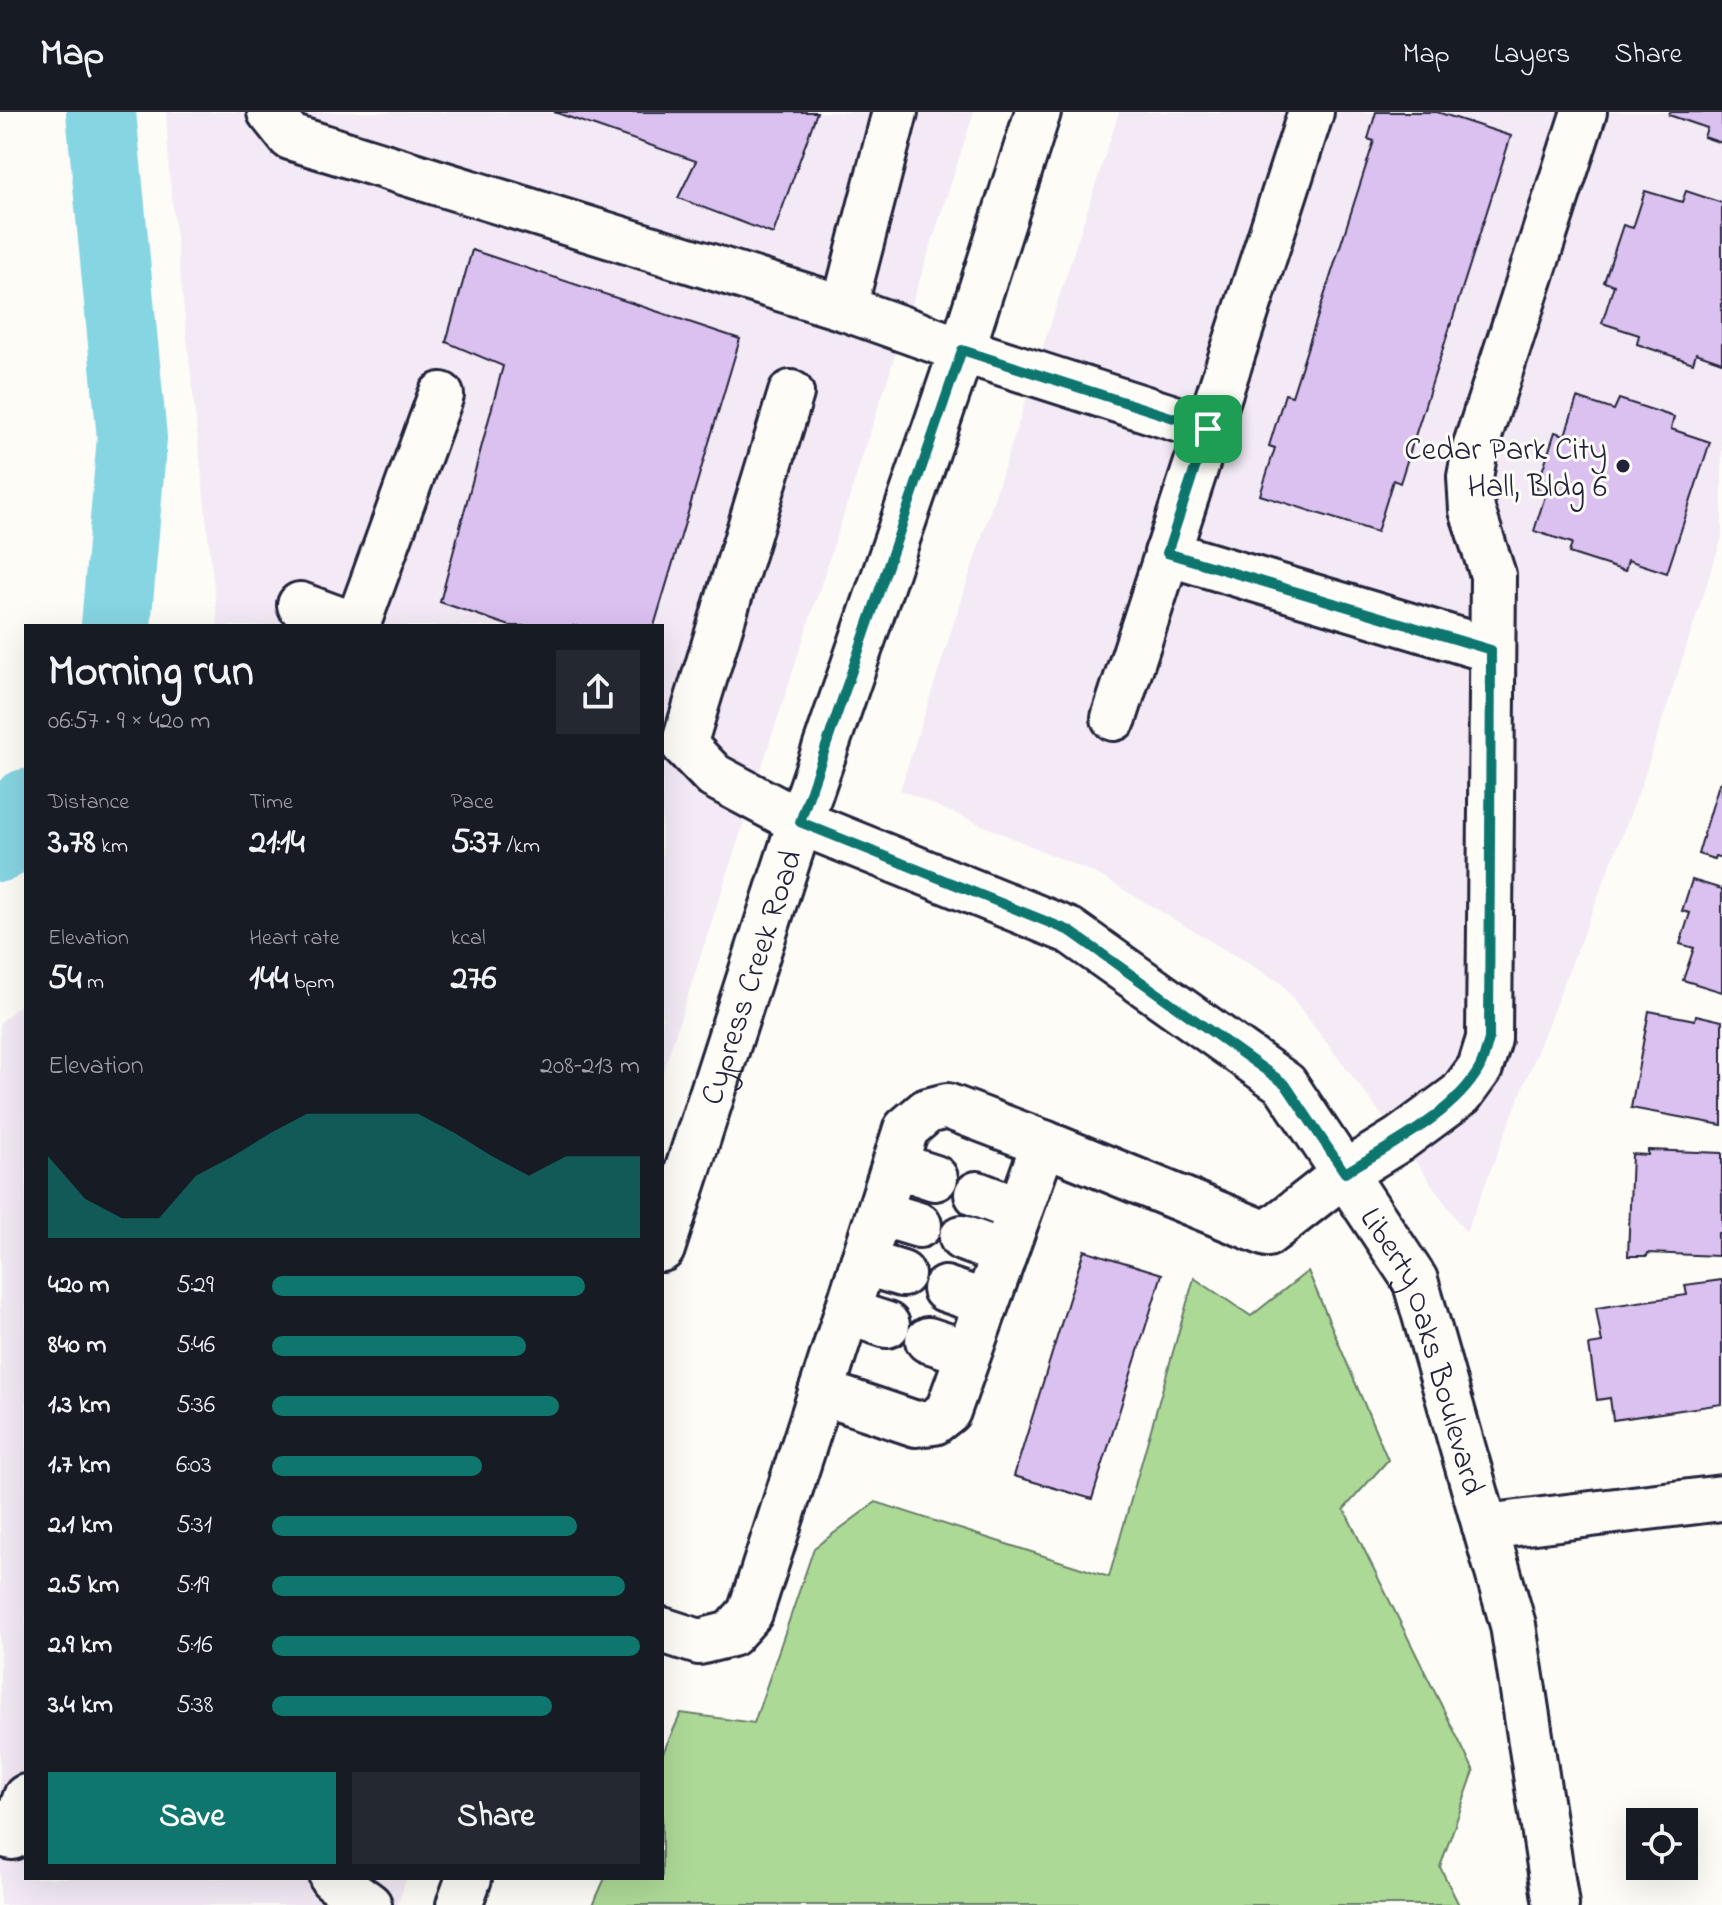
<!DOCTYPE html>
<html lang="en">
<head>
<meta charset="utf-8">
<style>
	body { margin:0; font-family:"Indie Flower",sans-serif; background:#242831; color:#f1f3f6; height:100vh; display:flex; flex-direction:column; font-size:30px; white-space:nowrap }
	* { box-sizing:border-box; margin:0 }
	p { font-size:26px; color:#9ea1a6 }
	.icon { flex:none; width:44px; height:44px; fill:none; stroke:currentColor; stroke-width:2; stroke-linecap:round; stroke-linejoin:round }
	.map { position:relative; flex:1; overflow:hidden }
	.drawer { position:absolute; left:24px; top:512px; width:640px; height:1256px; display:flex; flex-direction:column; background:#171b24; border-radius:0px; box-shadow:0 8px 32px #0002 }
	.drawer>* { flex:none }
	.tools { position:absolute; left:1626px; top:1696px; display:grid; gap:16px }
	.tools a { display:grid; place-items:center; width:72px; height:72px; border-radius:0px; background:#171b24; box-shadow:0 8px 32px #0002; font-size:40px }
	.pin { position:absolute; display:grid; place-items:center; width:68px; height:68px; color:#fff; margin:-34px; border-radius:16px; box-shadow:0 4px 12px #0006 }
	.round { display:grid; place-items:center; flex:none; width:84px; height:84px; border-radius:0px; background:#242831 }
	.overview { display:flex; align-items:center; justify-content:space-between; height:136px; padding:0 24px }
	h1 { font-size:44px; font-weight:700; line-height:60px }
	.figures { display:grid; grid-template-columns:repeat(3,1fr); gap:12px; height:136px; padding:8px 24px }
	.figures div { display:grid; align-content:center }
	.figures b { font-size:34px; font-weight:700 }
	.figures small { font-size:22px; font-weight:400 }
	.figures p { font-size:22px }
	.chart { height:224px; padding:16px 24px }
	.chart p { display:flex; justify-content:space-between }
	.chart svg { width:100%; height:144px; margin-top:8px; fill:#0f766e; opacity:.7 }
	.cta { display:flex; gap:16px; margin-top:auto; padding:16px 24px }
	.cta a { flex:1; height:92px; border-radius:0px; background:#0f766e; color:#fff; font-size:32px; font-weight:700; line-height:92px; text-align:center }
	.cta a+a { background:#242831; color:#f1f3f6 }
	ul { padding:0 24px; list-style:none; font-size:26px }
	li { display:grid; grid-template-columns:128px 96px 1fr; align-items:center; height:60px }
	li i { height:20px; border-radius:10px; background:#0f766e }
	header { display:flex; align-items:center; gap:48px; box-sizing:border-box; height:112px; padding:0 40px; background:#171b24; border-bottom:2px solid #363941 }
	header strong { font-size:38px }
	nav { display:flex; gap:44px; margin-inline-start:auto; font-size:28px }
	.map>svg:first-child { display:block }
	.built { fill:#f3eaf5 }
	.green { fill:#add997; stroke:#687e69; stroke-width:2 }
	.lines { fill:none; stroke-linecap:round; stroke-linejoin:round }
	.river { stroke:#86d5e2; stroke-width:70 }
	.building { fill:#dbc1f0; stroke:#22223b; stroke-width:2 }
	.minor-casing { stroke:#22223b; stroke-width:50 }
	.major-casing { stroke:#22223b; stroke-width:50 }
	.minor { stroke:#fdfcf7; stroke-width:44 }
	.major { stroke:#fdfcf7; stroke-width:44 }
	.route-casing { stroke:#fff; stroke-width:16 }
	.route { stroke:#0f766e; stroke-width:10 }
	.poi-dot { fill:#22223b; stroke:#fdfcf7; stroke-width:3 }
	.labels { text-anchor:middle; stroke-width:6; stroke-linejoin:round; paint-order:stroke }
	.poi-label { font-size:32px; fill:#22223b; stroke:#fdfcf7; text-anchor:end }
	.street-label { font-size:32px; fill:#22223b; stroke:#fdfcf7 }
</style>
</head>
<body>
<header>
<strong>Map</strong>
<nav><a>Map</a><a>Layers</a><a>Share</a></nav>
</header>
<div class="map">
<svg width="1722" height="1793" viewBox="0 0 1722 1793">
	<rect width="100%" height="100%" fill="#fdfcf7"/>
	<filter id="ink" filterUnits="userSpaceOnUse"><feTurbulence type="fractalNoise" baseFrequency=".0125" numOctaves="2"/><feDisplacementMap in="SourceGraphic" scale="16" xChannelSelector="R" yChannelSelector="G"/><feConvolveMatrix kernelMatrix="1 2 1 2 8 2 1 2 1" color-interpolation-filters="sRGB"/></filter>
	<g filter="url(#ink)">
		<path class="built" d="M166 0H974L662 963V514H218L169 60Z
			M1119 0H1722V425L1640 677 1466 1121 1400 1027 1281 871 1101 764 900 678Z
			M26 888V1766H406L398 1793H0V911Z"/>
		<path class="green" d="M1308 1159 1388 1348 1344 1397 1474 1659 1440 1755 1459 1793H593L605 1766H662V1643L681 1601 754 1611 814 1436 876 1390 1109 1465 1194 1166 1251 1204Z"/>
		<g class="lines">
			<path class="river" d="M101 0 132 326 116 514
				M0 735 26 692"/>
		</g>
		<path class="building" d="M554 0H817L773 122 678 86 696 49Z
			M1376 0H1437L1511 24 1400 371 1393 368 1377 420 1260 383 1275 336 1269 334 1285 282 1292 284 1374 29 1368 27Z
			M1670 0H1722V31L1704 25 1707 16 1669 3Z
			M1645 79 1682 90 1686 79 1722 91V250L1696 241 1693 251 1637 232 1639 223 1602 211 1614 173 1604 170 1623 113 1633 116Z
			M472 138 740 227 654 514H510L440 490 503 254 446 230Z
			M1577 286 1614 298 1619 287 1674 305 1671 317 1710 330 1667 461 1628 448 1625 459 1569 441 1572 431 1534 419 1546 381 1536 378 1555 320 1565 323Z
			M1722 670V746L1715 744 1714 747 1698 742 1719 672Z
			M1692 768 1722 777V880L1683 868 1694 836 1680 832 1690 801 1682 799Z
			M1649 899 1695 908 1696 903 1722 909V1013L1631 996Z
			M1648 1038 1722 1041V1121H1718V1144L1648 1141 1647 1144H1628L1632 1042 1648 1043Z
			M1084 1138 1162 1162 1092 1387 1014 1364Z
			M1722 1168V1292L1613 1308 1610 1286 1597 1288 1589 1233 1602 1231 1596 1196 1687 1183 1685 1173Z"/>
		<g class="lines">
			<defs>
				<g id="minor">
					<path d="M270 0 290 25 844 196"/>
					<path d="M895 0 844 196 962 238 1208 317 1311 0"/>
					<path id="s1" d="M791 281 684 633 714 664 800 710 1070 819 1285 972 1415 1168 1513 1513 1556 1793"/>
					<path d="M1167 441 1491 538"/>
					<path d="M300 493 357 514"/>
					<path d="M357 514 441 283"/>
					<path d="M1114 606 1208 317"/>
					<path d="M895 1053 935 1066"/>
					<path d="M977 1082 1019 1098"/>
					<path d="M879 1101 919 1113"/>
					<path d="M962 1126 1004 1141"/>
					<path d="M863 1150 902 1162"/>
					<path d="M945 1177 986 1191"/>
					<path d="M847 1200 887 1213"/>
					<path d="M928 1228 968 1241"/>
					<path d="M821 1280 916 1312 934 1310 948 1299 1044 1031"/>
					<path d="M1485 1415 1722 1386"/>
					<path d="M662 1518 699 1530 731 1522 750 1501 906 1017 927 999 947 994 1044 1031 1267 1122 1345 1061 1400 1027 1461 982 1480 956 1489 927 1493 463 1472 398 1470 365 1476 333 1584 0"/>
					<path d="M0 1722 12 1725 26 1685"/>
					<path d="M332 1766 369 1793"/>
				</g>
				<g id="major">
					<path id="s2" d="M662 1137 800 710 962 238 1038 0"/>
					<path d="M459 1793 469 1766"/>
				</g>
			</defs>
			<use href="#minor" class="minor-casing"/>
			<use href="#major" class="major-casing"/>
			<use href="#minor" class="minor"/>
			<use href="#major" class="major"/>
		</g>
	</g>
	<g class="lines" filter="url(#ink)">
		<defs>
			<path id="route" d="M962 238 1208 317 1167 441 1491 538 1489 927C1486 937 1484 948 1479 957 1453 1003 1388 1034 1345 1061L1285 972 1070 819 800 710Z"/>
		</defs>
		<use href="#route" class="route-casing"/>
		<use href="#route" class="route"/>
	</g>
	<circle class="poi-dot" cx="1623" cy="354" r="8"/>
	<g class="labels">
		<g class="poi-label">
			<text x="1607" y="347">Cedar Park City<tspan x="1607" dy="37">Hall, Bldg 6</tspan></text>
		</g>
		<g class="street-label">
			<text dy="11" stroke="none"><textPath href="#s2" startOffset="286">Cypress Creek Road</textPath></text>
			<text dy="11" stroke="none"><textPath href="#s1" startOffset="1368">Liberty Oaks Boulevard</textPath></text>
		</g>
	</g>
</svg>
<div class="tools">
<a><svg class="icon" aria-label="locate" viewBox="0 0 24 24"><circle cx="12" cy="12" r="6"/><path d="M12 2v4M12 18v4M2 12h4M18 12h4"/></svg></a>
</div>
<div class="pin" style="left:1208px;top:317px;background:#1e9e55"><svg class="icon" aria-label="arrive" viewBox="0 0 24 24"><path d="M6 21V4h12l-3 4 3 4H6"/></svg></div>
<section class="drawer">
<div class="overview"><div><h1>Morning run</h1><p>06:57 · 9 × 420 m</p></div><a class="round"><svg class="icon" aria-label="share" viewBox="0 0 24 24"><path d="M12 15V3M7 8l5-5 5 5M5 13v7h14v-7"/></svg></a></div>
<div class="figures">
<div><p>Distance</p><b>3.78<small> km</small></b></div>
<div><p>Time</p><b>21:14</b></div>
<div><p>Pace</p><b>5:37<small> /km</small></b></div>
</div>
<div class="figures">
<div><p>Elevation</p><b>54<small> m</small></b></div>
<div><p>Heart rate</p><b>144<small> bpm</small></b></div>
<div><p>kcal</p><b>276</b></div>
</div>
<div class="chart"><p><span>Elevation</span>208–213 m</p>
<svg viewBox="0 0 160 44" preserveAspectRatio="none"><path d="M0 44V19L10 32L20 38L30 38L40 25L50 19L60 12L70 6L80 6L90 6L100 6L110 12L120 19L130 25L140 19L150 19L160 19V44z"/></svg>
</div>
<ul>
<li><b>420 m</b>5:29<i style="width:85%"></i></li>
<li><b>840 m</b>5:46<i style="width:69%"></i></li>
<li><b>1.3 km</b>5:36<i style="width:78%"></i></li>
<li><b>1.7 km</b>6:03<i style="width:57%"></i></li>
<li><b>2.1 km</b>5:31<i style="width:83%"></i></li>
<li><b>2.5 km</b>5:19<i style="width:96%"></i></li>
<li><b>2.9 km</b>5:16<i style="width:100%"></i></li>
<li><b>3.4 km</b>5:38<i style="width:76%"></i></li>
</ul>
<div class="cta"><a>Save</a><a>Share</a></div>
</section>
</div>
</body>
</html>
